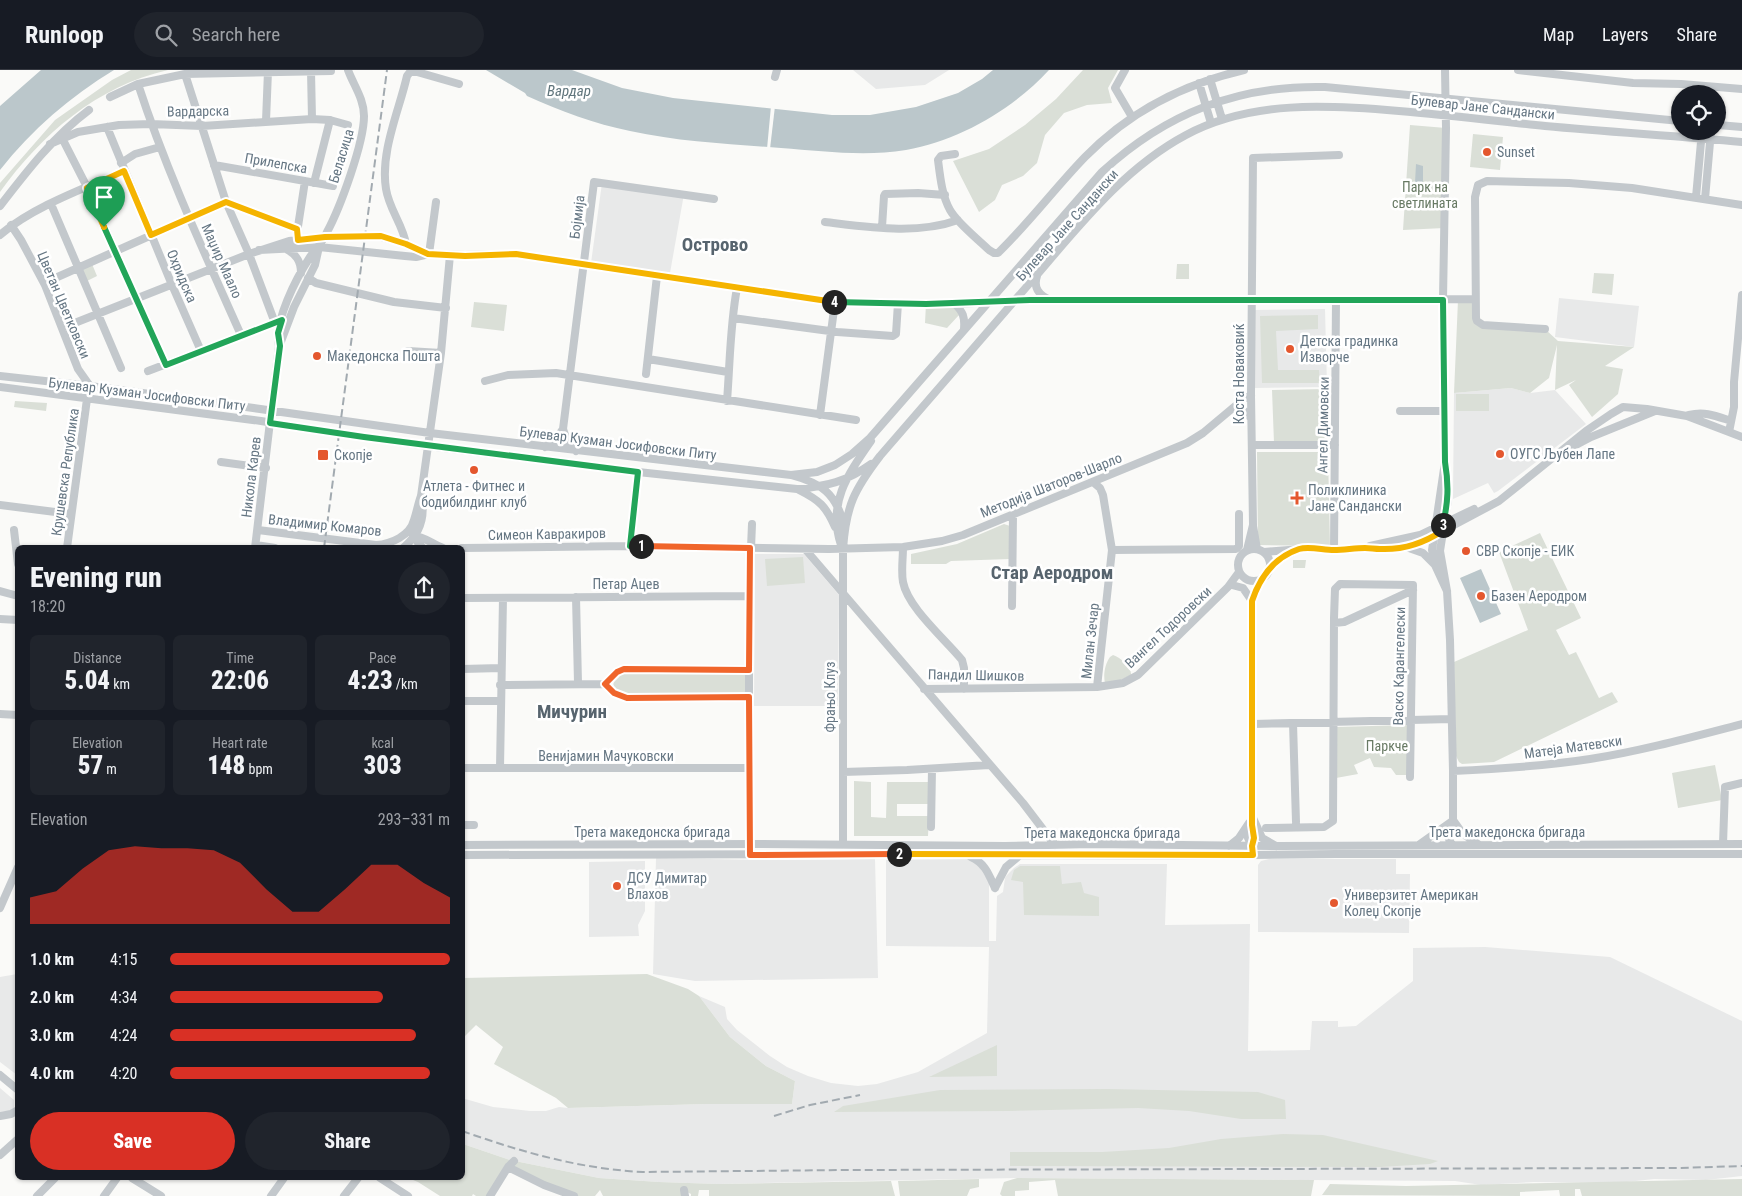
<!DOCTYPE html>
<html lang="en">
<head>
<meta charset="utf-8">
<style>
	body { margin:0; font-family:"Roboto Condensed",sans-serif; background:#20242c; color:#f1f3f6; height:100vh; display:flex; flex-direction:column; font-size:19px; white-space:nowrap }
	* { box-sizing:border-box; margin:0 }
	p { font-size:16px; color:#9ea1a6 }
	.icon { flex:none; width:28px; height:28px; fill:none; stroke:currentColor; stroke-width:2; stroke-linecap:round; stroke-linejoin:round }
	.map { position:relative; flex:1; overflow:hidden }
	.side { position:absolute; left:15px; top:475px; width:450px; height:635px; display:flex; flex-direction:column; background:#171b24; border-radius:8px; box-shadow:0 1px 4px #0004 }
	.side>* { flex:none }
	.tools { position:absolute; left:1671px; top:15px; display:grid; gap:10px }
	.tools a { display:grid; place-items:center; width:55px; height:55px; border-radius:50%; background:#171b24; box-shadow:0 1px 4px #0004; font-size:25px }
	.pin { position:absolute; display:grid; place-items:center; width:42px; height:42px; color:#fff; margin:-51px -21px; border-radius:50% 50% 50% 0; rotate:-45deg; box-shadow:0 0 5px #0007 }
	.pin .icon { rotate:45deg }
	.km { position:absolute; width:25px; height:25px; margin:-12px; border-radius:50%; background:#222; color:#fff; font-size:14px; line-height:25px; text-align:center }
	.round { display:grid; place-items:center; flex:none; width:52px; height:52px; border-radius:26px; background:#20242c }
	.headline { display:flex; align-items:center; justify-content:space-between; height:85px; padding:0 15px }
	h1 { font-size:28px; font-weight:800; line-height:38px }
	.figures { display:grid; grid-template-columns:repeat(3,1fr); gap:8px; height:85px; padding:5px 15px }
	.figures div { display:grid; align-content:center; border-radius:8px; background:#20242c; text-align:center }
	.figures b { font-size:25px; font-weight:800 }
	.figures small { font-size:14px; font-weight:400 }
	.figures p { font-size:14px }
	.chart { height:140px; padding:10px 15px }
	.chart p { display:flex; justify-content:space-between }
	.chart svg { width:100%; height:90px; margin-top:5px; fill:#d93025; opacity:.7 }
	.primary-button { display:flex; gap:10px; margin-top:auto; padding:10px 15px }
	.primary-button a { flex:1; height:58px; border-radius:30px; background:#d93025; color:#fff; font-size:20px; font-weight:800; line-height:58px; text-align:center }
	.primary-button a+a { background:#20242c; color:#f1f3f6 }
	ul { padding:0 15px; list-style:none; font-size:16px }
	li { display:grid; grid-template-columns:80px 60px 1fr; align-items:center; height:38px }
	li i { height:12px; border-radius:6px; background:#d93025 }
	header { display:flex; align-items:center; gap:30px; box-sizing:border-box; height:70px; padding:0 25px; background:#171b24; border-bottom:1px solid #363941 }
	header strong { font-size:24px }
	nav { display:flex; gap:28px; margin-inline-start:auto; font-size:18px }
	.search { width:350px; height:45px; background:#20242c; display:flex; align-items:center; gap:12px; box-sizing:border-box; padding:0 18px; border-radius:28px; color:#9ea1a6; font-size:19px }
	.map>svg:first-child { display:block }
	.built { fill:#e8e9e9 }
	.green { fill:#dadfd7 }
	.water { fill:#bbc7cb }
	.pier { fill:#fafaf8 }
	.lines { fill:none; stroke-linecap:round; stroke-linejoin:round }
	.minor { stroke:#c3c8cc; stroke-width:8 }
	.rail { stroke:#a2aab0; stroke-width:2; stroke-dasharray:8 4; stroke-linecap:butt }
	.split-1-casing { stroke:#fff; stroke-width:10 }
	.split-2-casing { stroke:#fff; stroke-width:10 }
	.split-3-casing { stroke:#fff; stroke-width:10 }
	.split-4-casing { stroke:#fff; stroke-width:10 }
	.split-5-casing { stroke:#fff; stroke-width:10 }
	.split-1 { stroke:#22a559; stroke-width:6 }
	.split-2 { stroke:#f0652b; stroke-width:6 }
	.split-3 { stroke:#f5b400; stroke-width:6 }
	.split-4 { stroke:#22a559; stroke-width:6 }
	.split-5 { stroke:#f5b400; stroke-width:6 }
	.poi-dot { fill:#e4572e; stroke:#fff; stroke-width:2 }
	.labels { text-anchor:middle; stroke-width:5; stroke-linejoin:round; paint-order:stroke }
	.street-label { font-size:14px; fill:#657683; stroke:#fff }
	.poi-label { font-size:14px; fill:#657683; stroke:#fff; text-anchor:start }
	.park-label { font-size:14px; fill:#687a64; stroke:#fff }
	.water-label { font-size:15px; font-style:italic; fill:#60757c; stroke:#fff }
	.district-label { font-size:19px; font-weight:bold; fill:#57646e; stroke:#fff }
</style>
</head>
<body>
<header>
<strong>Runloop</strong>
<div class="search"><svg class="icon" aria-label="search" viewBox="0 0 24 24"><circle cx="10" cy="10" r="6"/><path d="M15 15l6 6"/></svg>Search here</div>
<nav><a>Map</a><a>Layers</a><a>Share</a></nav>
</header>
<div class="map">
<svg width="1742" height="1126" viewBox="0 0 1742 1126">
	<rect width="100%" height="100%" fill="#fafaf8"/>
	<path class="built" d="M853 0H949L925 15 876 19Z
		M602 113 684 124 670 203 591 193Z
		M1559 228 1639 236 1634 277 1555 267Z
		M1325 239 1327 317 1254 318V240Z
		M1511 318 1530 323 1555 320 1586 354 1498 421 1494 423 1488 413 1453 429 1454 323Z
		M755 484H804L839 525 838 636H754Z
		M656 788 761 790 875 789 878 908 695 911 653 904Z
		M972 789 980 798 989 812V871H996L997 826 1003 822 1005 808 1007 805 1014 798 1020 794H1167L1165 855 1250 854 1248 981 1310 980 1312 951H1338V957L1356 956 1413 911V878L1485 877 1610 887 1742 951V1106L1706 1110 1654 1109 1617 1113 1534 1112 1481 1115 1455 1111 1017 1108 718 1114 659 1112 599 1108 510 1090 463 1074 462 1028 493 1037 530 1041H546L559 1037 568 1038 706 1034H792L795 1011 766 996 730 967 699 926 725 937 727 949 737 960 770 986 787 997 808 1006 831 1013 858 1016 877 1014 918 1002 987 963 989 877 886 876V790Z
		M1269 789H1396V804H1410L1409 863 1258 862V795L1261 791Z
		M645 791V841L638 855 639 866 589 867V792Z
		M17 904H18L17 1005 0 992V907Z
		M0 1018 14 1030V1038L9 1041 0 1042Z"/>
	<path class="green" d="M131 0H168C97 16 41 65 0 122V113L55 50 112 10Z
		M1083 0H1118L1108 18 1112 33 1087 35 1064 43 1045 65 1037 93 1023 106 1002 115 995 130 979 142 953 91 989 79 1025 55 1056 29Z
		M1410 55 1446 58 1444 158 1403 160Z
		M1473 64 1503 67 1500 100 1470 97Z
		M92 194 97 206 87 211 81 199Z
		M1177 194H1189V209H1176Z
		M1594 203 1614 204 1612 225 1592 223Z
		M1475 229 1477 252 1545 259 1558 271 1634 277 1605 296 1623 299 1618 324 1592 347 1569 315 1576 310 1555 320 1557 275 1549 308 1530 323 1511 318 1454 323 1458 230Z
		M474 232 507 235 504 261 471 257Z
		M926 234H955L959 245 947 258 925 253Z
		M1318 245V259L1276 261 1278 300H1319L1320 313H1262L1260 246Z
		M1326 319 1327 374 1274 373 1272 320Z
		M1456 324H1489V341H1456Z
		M15 331 47 333 46 341 14 337Z
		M1257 382H1328L1330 476 1258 475Z
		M1004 454 1010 456V489L951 491 946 494H911V484L957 474Z
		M1540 463 1581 548 1556 560 1569 585 1576 582 1599 628 1612 622 1618 632 1494 692 1462 694 1459 692 1456 686 1454 592 1528 560 1499 482Z
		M803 487 805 513 767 516 765 489Z
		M1293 490H1306L1305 498H1293Z
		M1113 585C1121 588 1132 597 1131 605L1116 612 1105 613C1103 605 1105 594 1110 587Z
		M623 602H745V624H622C609 616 612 611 623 602Z
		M1408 655V705H1396L1391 698 1374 697 1370 688 1354 695 1358 704 1336 708V657Z
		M1715 695 1722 730 1678 738 1672 703Z
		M854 711 871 712V747L886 748 887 712H929L928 734H897V746H929L928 766H854Z
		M1020 796H1060L1062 814 1081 812 1084 823 1099 827V846L1024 845 1023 812 1011 810 1014 800Z
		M647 904 688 919 699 926 730 967 766 996 795 1011 792 1034H706L568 1038 556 1028 494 994 503 977 476 955 463 968V908Z
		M997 975V1006L929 1007Z
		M1107 1019 1258 1022 1285 1030 1286 1049H1241L1189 1041 1138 1038 1009 1041 834 1042 843 1036 940 1020Z
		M1283 1064 1323 1065 1438 1091 1430 1094 1380 1097 1010 1096V1082H1102L1169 1078 1221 1069Z
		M463 1074 510 1090 599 1108 659 1112 718 1114 891 1111 895 1126H709V1120H699L698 1126H691V1124L685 1121V1126H603L600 1120 595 1126H574L508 1097 490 1126H476L473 1124 472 1126H440L418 1112 408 1108H462Z
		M1017 1108 1314 1110 1311 1126H1058L1055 1110 1029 1112V1120L1015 1121V1126H1002L1000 1124 1004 1112Z
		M979 1109V1117L970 1119 967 1126H900L898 1111Z
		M1742 1109V1126H1582L1580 1119H1575V1126H1560L1559 1120 1520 1122V1126L1322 1125 1330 1114 1406 1116Z"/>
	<path class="water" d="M41 0H114C70 27 32 59 0 100V36Z
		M486 0H572L622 18 673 28 832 45H870L916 37 958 23 982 9 993 0H1049C1012 40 960 70 906 80 864 87 822 81 781 78 731 74 680 72 630 61 595 54 560 41 527 26L525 23Z
		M1416 94 1423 96V116L1415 113Z
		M1481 499 1501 544 1480 553 1460 508Z"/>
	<path class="pier" d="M771 36H775L770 79H767Z"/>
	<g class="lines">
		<path class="minor" d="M1125 0 1115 18 1132 47
			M1445 0 1446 58 1443 229 1445 392 1432 480 1435 495 1447 521
			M1518 0 1633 13 1681 14 1742 19
			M311 1 312 49
			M185 4 226 132 249 184 275 253
			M775 7 777 0
			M1210 9 1222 49
			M1199 13 1211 53
			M138 14C166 100 204 182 241 265
			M110 27 138 14 185 4 331 1
			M266 51 268 1
			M1718 55 1742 57
			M107 57 172 215 201 281
			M62 68 87 117 166 295
			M50 74 78 62 119 55 151 54 202 56 312 49 330 50 348 55
			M955 84 941 86 938 90C940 106 942 126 950 140 958 154 978 169 989 180L994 183H998C1029 153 1055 118 1085 87 1129 42 1183 14 1244 0
			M121 93 135 84 160 77
			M214 95 333 116
			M314 113 330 50
			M1696 127 1702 61
			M1705 129 1711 61
			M51 134 121 298
			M0 136C27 101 54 66 89 40
			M825 152C868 157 917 165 958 150
			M11 155 21 170 45 215 78 299 90 316
			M882 157 884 126 885 124 918 123 945 125
			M297 163 305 111
			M0 165C32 137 85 118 124 101
			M406 174C403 155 389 139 386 119 380 82 399 41 407 6L410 2H417L459 14
			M286 179C296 184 301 191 301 203
			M259 180 319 177 405 186 416 187 429 184 465 185 516 184 835 232 955 234 1030 230 1475 229
			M429 184 436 132
			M1037 206C1033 218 1039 225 1050 230
			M308 208 316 213 394 232 446 238
			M44 213 226 132 297 159
			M1742 225 1734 312V337L1729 362 1742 367
			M955 234C963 242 965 247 964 259
			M733 248 837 262 893 266 896 264 898 233
			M62 258 249 184 289 171 325 167H381L406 174 429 184
			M1545 259 1483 255 1477 251 1476 248 1475 127 1478 115 1487 111 1569 113 1632 118 1742 135
			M280 274 294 237 315 195 319 177
			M408 281 441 283
			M648 289 728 302
			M148 301 280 251
			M646 304 657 206
			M0 306 90 316 225 334 430 363 791 405C821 413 836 423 844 455
			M485 311 508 305 556 303 856 350
			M0 317 261 351 335 363 428 376 638 402 797 419C827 416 846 412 871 394
			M727 331C730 293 730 255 737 218
			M1234 339 1243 340 1251 348
			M1400 341H1445
			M820 345 835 232
			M1689 345C1705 341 1716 346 1731 351
			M1252 375H1335
			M1574 376 1591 367 1655 341
			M545 377 556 369 563 359
			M576 381 567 371 563 359 594 112 714 129
			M221 392 266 398
			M1446 398 1448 430 1440 481 1447 521 1450 570 1453 701V750L1447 765 1452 775
			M791 405 817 402 835 395 852 384 870 368 1102 102C1166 43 1238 15 1325 17L1680 51
			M1093 412 1100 418 1103 425 1112 480 1097 617
			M799 420C819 430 826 436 835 457
			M0 435 71 444
			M1253 456 1257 479
			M14 460 18 494
			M258 460 376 475C391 474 410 466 414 450 417 441 418 434 421 426L441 283 450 185
			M414 464 418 473 423 478
			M413 466C424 466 432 474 443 478
			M256 475 275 478
			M841 475C827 433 848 404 871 371
			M630 476 638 402
			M1370 476 1420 465 1474 439
			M903 477C903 489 901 501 903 512 908 538 945 569 962 590L964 598V619
			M1406 477 1423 483 1435 495
			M67 478 87 329
			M255 478 279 276C273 252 297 207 310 187 316 178 323 172 327 162 340 138 364 73 364 46 364 29 354 16 348 0
			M403 478C420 464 426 447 421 426
			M462 478 630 476 829 479 903 477 942 471 963 465 1187 373 1203 363 1246 327 1251 325
			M805 479 1023 733 1055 775
			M1238 495a16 16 0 1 1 32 0a16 16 0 1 1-32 0Z
			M1112 480 1236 479 1239 476V444
			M1247 480 1253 455 1251 325 1253 88 1339 85
			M1334 480 1336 230
			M1264 482 1301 479H1349L1366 478 1382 479 1406 477 1422 472 1499 431 1586 361 1611 344 1623 337 1647 339 1687 346 1729 362
			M1269 498 1282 488 1297 480
			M1232 515 1243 518 1252 531
			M0 521 18 526
			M576 527 578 613
			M462 528 749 526
			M1012 536 1013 445
			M0 549 18 550
			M1334 553 1344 552 1413 520
			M462 599 501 598
			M605 614 617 602 624 599 749 600
			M500 615 605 614 614 623 627 628 749 627
			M924 619 1097 617 1123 613 1138 605 1228 517 1239 502
			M462 631H500
			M0 644 18 645
			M1293 653 1296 752
			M1253 654 1451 649
			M462 698H749
			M500 698 503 528
			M1453 701C1499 699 1545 696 1590 689 1641 681 1692 667 1742 654
			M843 702 907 700 989 695
			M1253 748 1262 768 1276 776
			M1453 750 1463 764 1478 774
			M462 755H474
			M931 757 932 699
			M1266 758 1324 757 1333 751 1334 548 1335 519 1340 514 1413 515 1410 707
			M843 774V479C846 436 854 420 880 386 930 329 979 271 1029 214 1076 160 1122 99 1186 65 1251 30 1328 35 1399 41 1448 45 1497 51 1545 56 1611 62 1676 66 1742 72
			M1420 774 1451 752
			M1723 774 1725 717 1742 713
			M462 775 758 774 1005 776 1090 774 1278 776 1742 774
			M1229 776 1239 768 1249 753
			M1252 776 1248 768 1252 746V531L1261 509
			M749 778V526L752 454
			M462 785 834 784 1173 786 1336 784H1742
			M971 787C985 793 989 805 995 818
			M995 818 1006 797 1019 786
			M0 838 18 797
			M0 1005 18 1020
			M0 1046 11 1044 18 1040
			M0 1085 18 1069
			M508 1097 544 1115 574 1126
			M132 1108 161 1126
			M380 1108 408 1126
			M684 1120 685 1126
			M37 1126 55 1108
			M104 1126 117 1108
			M271 1126 284 1108
			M344 1126 358 1108
			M490 1126 508 1097 514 1091"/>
		<path class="rail" d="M324 478 387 0
			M774 1046 810 1035 860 1025
			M462 1061C522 1082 580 1099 643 1102L846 1100 1679 1098 1742 1096"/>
	</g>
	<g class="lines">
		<defs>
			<path id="split-1" d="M104 157 166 295 282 250 278 263 280 276 270 353 364 367 638 402 630 476H641"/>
			<path id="split-2" d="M641 476 750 478 749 600 624 599 617 602 605 614 614 623 627 628 749 627 750 785 899 784"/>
			<path id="split-3" d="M899 784 1253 785 1252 776 1254 768 1252 755V531C1260 507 1275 487 1299 479 1309 476 1323 480 1334 480 1344 480 1355 478 1365 478 1370 478 1375 479 1380 479 1402 480 1424 473 1442 461L1443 455"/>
			<path id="split-4" d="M834 232 926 234 1030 230H1443L1445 392C1449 416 1448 432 1443 455"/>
			<path id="split-5" d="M104 157 87 118 124 101 151 165 226 132 297 159 298 170 325 167 381 166 406 174 428 184 465 186 516 184 834 232"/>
		</defs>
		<use href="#split-1" class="split-1-casing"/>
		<use href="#split-2" class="split-2-casing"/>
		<use href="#split-3" class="split-3-casing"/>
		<use href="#split-4" class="split-4-casing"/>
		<use href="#split-5" class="split-5-casing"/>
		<use href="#split-1" class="split-1"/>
		<use href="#split-2" class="split-2"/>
		<use href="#split-3" class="split-3"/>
		<use href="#split-4" class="split-4"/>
		<use href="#split-5" class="split-5"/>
	</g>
	<g class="poi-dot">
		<circle cx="1487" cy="82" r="5"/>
		<circle cx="1290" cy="279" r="5"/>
		<circle cx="317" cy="286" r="5"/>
		<circle cx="1500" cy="384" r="5"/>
		<rect x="317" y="379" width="12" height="12" rx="2.5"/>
		<circle cx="474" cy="400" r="5"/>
		<path d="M1294.5 420.5h5v5h5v5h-5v5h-5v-5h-5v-5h5z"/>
		<circle cx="1466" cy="481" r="5"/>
		<circle cx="1481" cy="526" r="5"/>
		<circle cx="617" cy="816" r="5"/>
		<circle cx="1334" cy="833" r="5"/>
	</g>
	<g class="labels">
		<g class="street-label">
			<text transform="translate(1483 37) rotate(6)" y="5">Булевар Јане Сандански</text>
			<text transform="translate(198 41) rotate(-1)" y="5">Вардарска</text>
			<text transform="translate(341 86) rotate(-73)" y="5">Беласица</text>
			<text transform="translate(276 93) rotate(10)" y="5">Прилепска</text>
			<text transform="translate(577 147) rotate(-83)" y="5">Бојмија</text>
			<text transform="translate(1067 155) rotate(-48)" y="5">Булевар Јане Сандански</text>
			<text transform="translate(222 191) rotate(66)" y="5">Маџир Маало</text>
			<text transform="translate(182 206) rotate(67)" y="5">Охридска</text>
			<text transform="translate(64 235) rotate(67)" y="5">Цветан Цветковски</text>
			<text transform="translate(1239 304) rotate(-90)" y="5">Коста Новаковиќ</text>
			<text transform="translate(147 324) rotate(7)" y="5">Булевар Кузман Јосифовски Питу</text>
			<text transform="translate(1323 355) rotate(-89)" y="5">Ангел Димовски</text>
			<text transform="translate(618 373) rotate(7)" y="5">Булевар Кузман Јосифовски Питу</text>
			<text transform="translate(65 402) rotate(-82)" y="5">Крушевска Република</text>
			<text transform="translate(251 407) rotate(-83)" y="5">Никола Карев</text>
			<text transform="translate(1051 415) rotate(-22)" y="5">Методија Шаторов-Шарло</text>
			<text transform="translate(325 455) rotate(6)" y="5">Владимир Комаров</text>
			<text transform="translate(547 464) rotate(-1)" y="5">Симеон Кавракиров</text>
			<text x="626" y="519">Петар Ацев</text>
			<text transform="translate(1168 557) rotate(-43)" y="5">Вангел Тодоровски</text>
			<text transform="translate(1090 571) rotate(-84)" y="5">Милан Зечар</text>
			<text transform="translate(1399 596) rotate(-89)" y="5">Васко Карангелески</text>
			<text transform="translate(976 605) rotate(1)" y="5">Пандил Шишков</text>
			<text transform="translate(830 627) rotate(-90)" y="5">Фрањо Клуз</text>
			<text transform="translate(1573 677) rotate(-8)" y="5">Матеја Матевски</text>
			<text x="606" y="691">Венијамин Мачуковски</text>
			<text x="652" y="767">Трета македонска бригада</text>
			<text x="1507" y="767">Трета македонска бригада</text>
			<text x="1102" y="768">Трета македонска бригада</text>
		</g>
		<g class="poi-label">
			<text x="1497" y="87">Sunset</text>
			<text x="1300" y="276">Детска градинка<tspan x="1300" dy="16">Изворче</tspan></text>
			<text x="327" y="291">Македонска Пошта</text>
			<text x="1510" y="389">ОУГС Љубен Лапе</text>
			<text x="334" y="390">Скопје</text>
			<text x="474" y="421" text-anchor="middle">Атлета - Фитнес и<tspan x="474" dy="16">бодибилдинг клуб</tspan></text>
			<text x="1308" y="425">Поликлиника<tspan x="1308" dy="16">Јане Сандански</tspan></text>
			<text x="1476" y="486">СВР Скопје - ЕИК</text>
			<text x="1491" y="531">Базен Аеродром</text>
			<text x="627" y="813">ДСУ Димитар<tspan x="627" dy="16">Влахов</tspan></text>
			<text x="1344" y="830">Универзитет Американ<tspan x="1344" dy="16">Колеџ Скопје</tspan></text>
		</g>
		<g class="park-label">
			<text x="1425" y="122">Парк на<tspan x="1425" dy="16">светлината</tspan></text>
			<text x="1387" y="681">Паркче</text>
		</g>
		<g class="water-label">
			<text x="569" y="26">Вардар</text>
		</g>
		<g class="district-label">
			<text x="715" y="181">Острово</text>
			<text x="1052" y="509">Стар Аеродром</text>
			<text x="572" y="648">Мичурин</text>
		</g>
	</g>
</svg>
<div class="tools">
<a><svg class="icon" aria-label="locate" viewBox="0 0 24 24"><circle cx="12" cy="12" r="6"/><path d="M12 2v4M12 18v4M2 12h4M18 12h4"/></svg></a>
</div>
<div class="pin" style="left:104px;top:157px;background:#1e9e55"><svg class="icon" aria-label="arrive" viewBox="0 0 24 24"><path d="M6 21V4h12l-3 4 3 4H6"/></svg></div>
<b class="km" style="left:641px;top:476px">1</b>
<b class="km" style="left:899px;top:784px">2</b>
<b class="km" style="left:1443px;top:455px">3</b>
<b class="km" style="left:834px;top:232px">4</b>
<section class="side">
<div class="headline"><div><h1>Evening run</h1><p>18:20</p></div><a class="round"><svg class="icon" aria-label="share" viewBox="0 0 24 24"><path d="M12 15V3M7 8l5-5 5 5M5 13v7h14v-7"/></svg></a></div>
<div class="figures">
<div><p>Distance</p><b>5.04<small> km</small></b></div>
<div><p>Time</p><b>22:06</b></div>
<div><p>Pace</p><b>4:23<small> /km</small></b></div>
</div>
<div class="figures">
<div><p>Elevation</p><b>57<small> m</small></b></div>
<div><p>Heart rate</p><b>148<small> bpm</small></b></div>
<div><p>kcal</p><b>303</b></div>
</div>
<div class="chart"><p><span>Elevation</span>293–331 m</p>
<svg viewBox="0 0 160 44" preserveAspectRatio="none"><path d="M0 44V31L10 28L20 17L30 8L40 6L50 7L60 7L70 8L80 14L90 27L100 38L110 38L120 27L130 15L140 15L150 24L160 31V44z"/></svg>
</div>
<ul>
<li><b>1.0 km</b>4:15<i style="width:100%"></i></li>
<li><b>2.0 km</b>4:34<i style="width:76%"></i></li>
<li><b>3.0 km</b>4:24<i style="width:88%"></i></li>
<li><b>4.0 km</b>4:20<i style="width:93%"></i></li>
</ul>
<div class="primary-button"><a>Save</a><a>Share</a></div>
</section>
</div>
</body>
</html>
